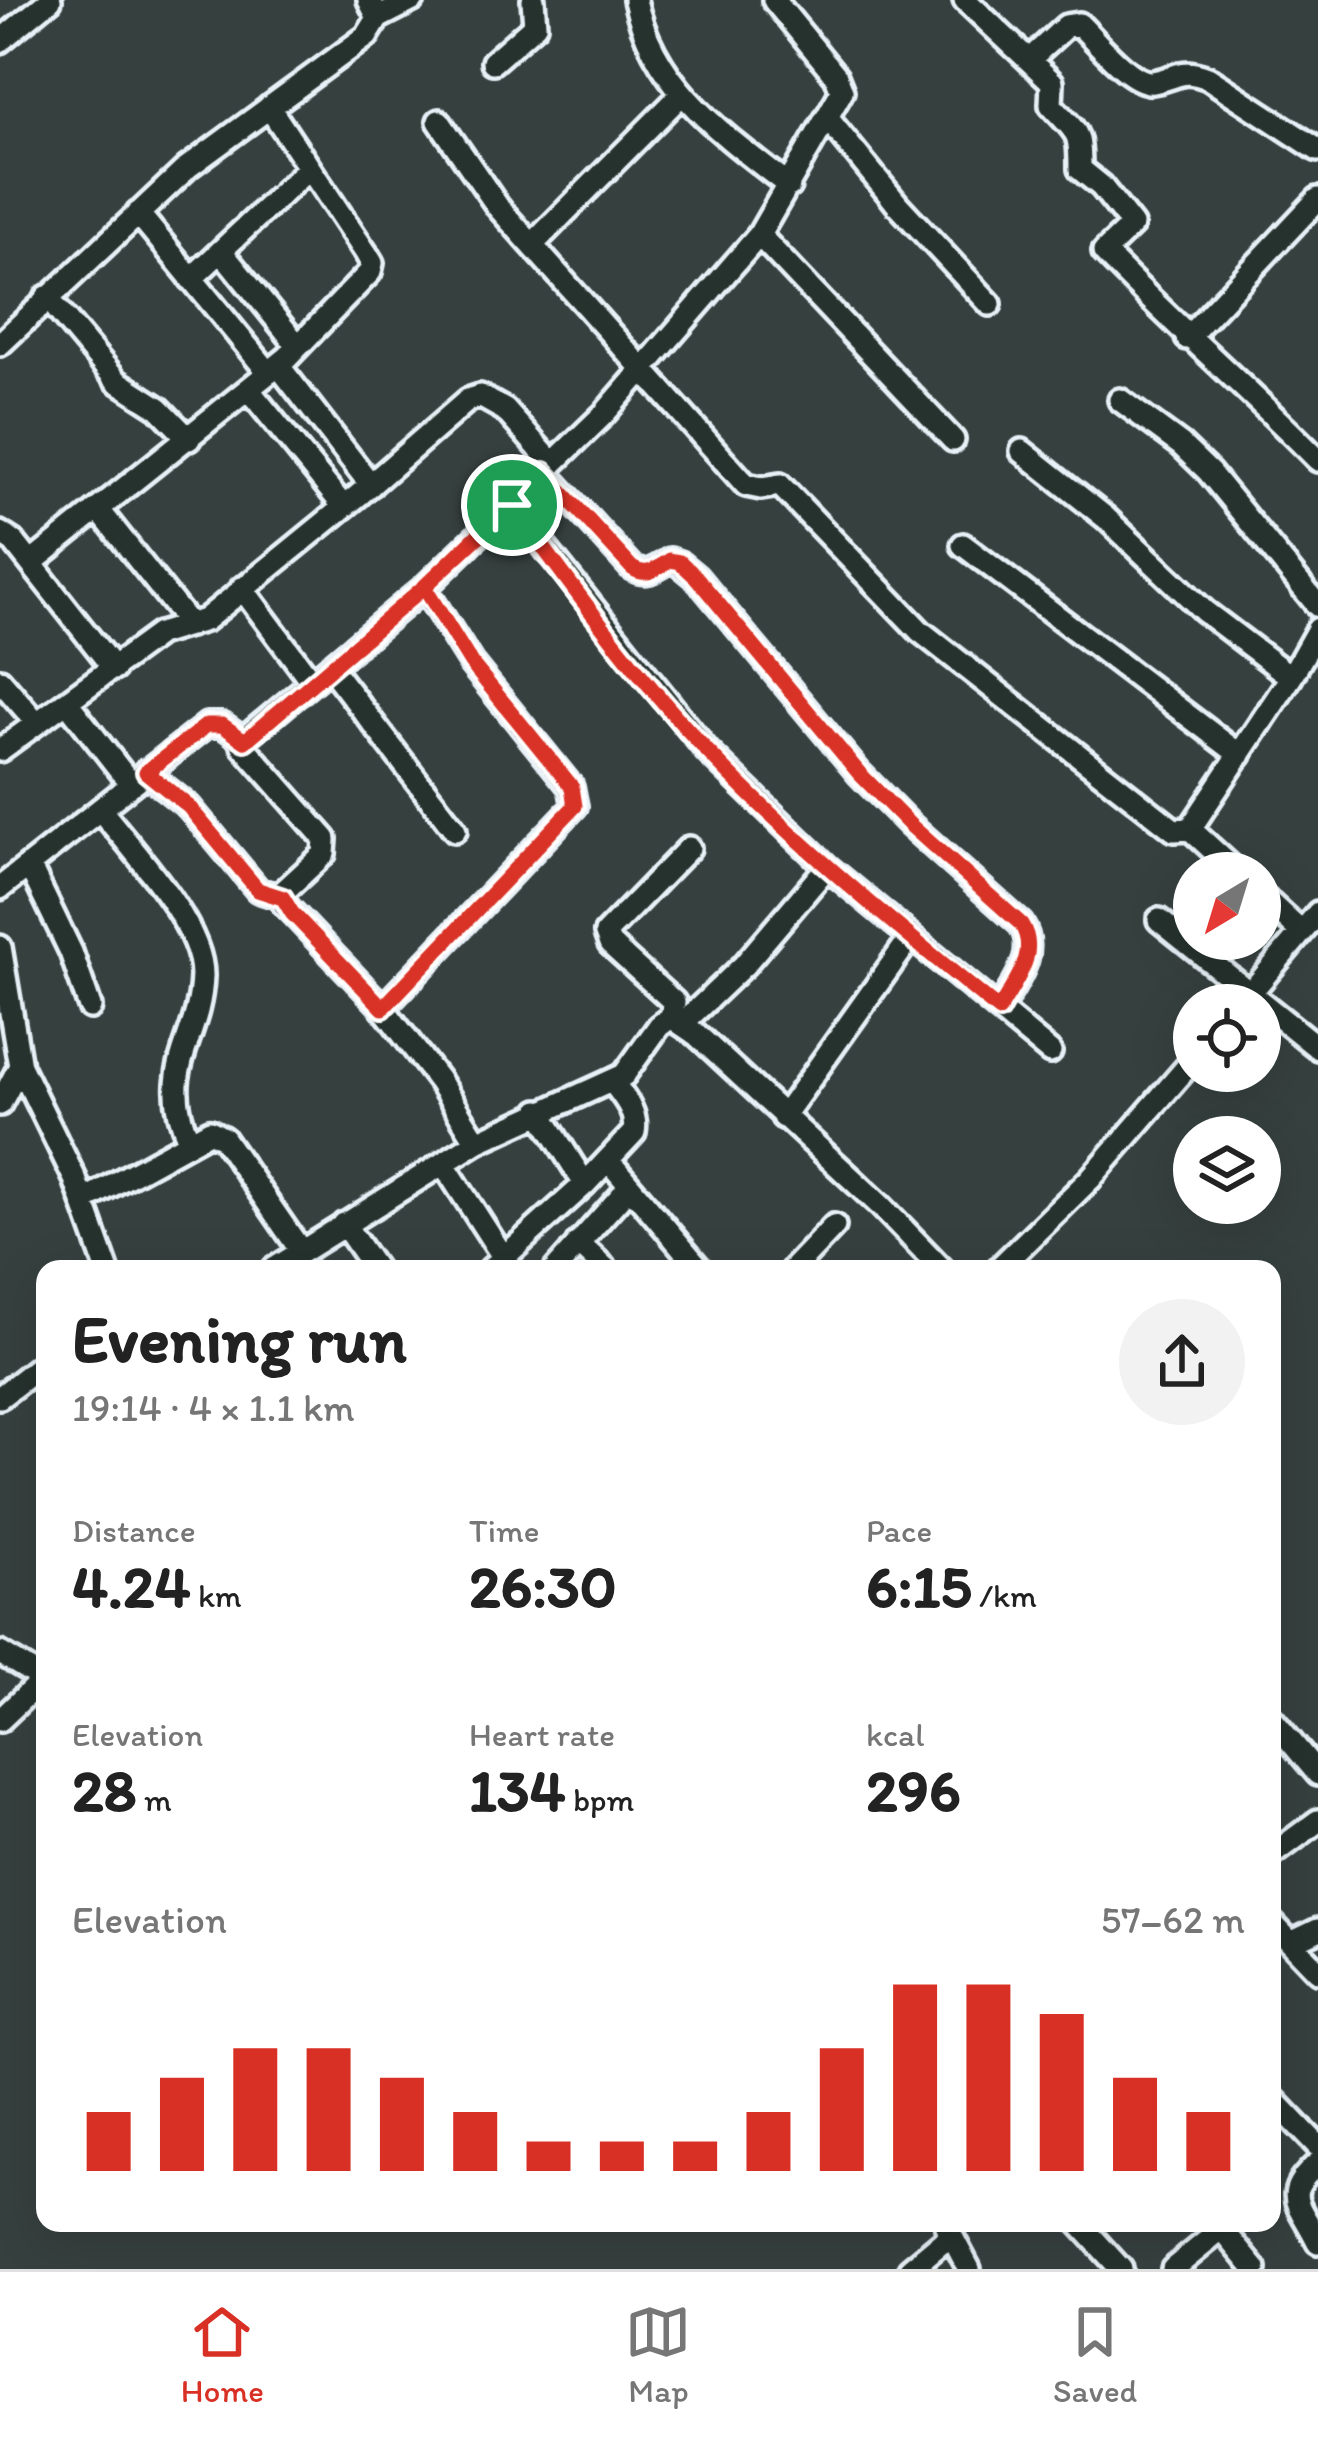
<!DOCTYPE html>
<html lang="en">
<head>
<meta charset="utf-8">
<style>
	body { margin:0; font-family:Itim,sans-serif; background:#f2f2f2; color:#222; height:100vh; display:flex; flex-direction:column; font-size:45px; white-space:nowrap }
	* { box-sizing:border-box; margin:0 }
	p { font-size:39px; color:#767676 }
	.icon { flex:none; width:66px; height:66px; fill:none; stroke:currentColor; stroke-width:2; stroke-linecap:round; stroke-linejoin:round }
	.map { position:relative; flex:1; overflow:hidden }
	.drawer { position:absolute; left:36px; top:1260px; width:1245px; height:972px; display:flex; flex-direction:column; background:#fff; border-radius:24px; box-shadow:0 12px 48px #0002 }
	.drawer>* { flex:none }
	.needle { width:78px; rotate:218deg }
	.fabs { position:absolute; left:1173px; top:852px; display:grid; gap:24px }
	.fabs a { display:grid; place-items:center; width:108px; height:108px; border-radius:50%; background:#fff; box-shadow:0 12px 48px #0002; font-size:60px }
	.pin { position:absolute; display:grid; place-items:center; width:102px; height:102px; color:#fff; margin:-51px; border:6px solid #fff; border-radius:50%; box-shadow:0 3px 12px #0007 }
	.round { display:grid; place-items:center; flex:none; width:126px; height:126px; border-radius:63px; background:#f2f2f2 }
	.headline { display:flex; align-items:center; justify-content:space-between; height:204px; padding:0 36px }
	h1 { font-size:66px; font-weight:800; line-height:90px }
	.metrics { display:grid; grid-template-columns:repeat(3,1fr); gap:18px; height:204px; padding:12px 36px }
	.metrics div { display:grid; align-content:center }
	.metrics b { font-size:60px; font-weight:800 }
	.metrics small { font-size:33px; font-weight:400 }
	.metrics p { font-size:33px }
	.chart { height:336px; padding:24px 36px }
	.chart p { display:flex; justify-content:space-between }
	.chart svg { width:100%; height:216px; margin-top:12px; stroke:#d93025; stroke-width:6 }
	.dock { display:flex; justify-content:space-around; align-items:center; height:168px; border-top:3px solid #e0e0e0; background:#fff; font-size:33px; color:#767676 }
	.dock a { display:grid; justify-items:center; gap:6px }
	.dock .active { color:#d93025 }
	.map>svg:first-child { display:block }
	.lines { fill:none; stroke-linecap:round; stroke-linejoin:round }
	.minor-casing { stroke:#e8f1f8; stroke-width:30 }
	.minor { stroke:#26332d; stroke-width:21 }
	.route-casing { stroke:#fff; stroke-width:24 }
	.route { stroke:#d93025; stroke-width:15 }
</style>
</head>
<body>
<div class="map">
<svg width="1318" height="2269" viewBox="0 0 1318 2269">
	<rect width="100%" height="100%" fill="#36403f"/>
	<filter id="ink" filterUnits="userSpaceOnUse"><feTurbulence type="fractalNoise" baseFrequency=".00833" numOctaves="2"/><feDisplacementMap in="SourceGraphic" scale="24" xChannelSelector="R" yChannelSelector="G"/><feConvolveMatrix kernelMatrix="1 2 1 2 8 2 1 2 1" color-interpolation-filters="sRGB"/></filter>
	<g filter="url(#ink)">
		<g class="lines">
			<defs>
				<path id="minor" d="M635 0C654 87 722 134 789 186
					M965 0 1052 82 1051 105C1078 135 1080 129 1080 169L1101 186 1132 225 1104 252C1173 325 1248 388 1318 460
					M378 18 413 0
					M0 41 50 0
					M1029 60 1066 26 1079 24C1095 39 1131 85 1153 82 1179 78 1179 67 1208 78L1318 150
					M493 62 535 25 533 0
					M828 119 898 205 990 304
					M439 121 498 207 746 485 761 488 780 485 920 631 1174 830 1190 829 1291 677 1318 629
					M138 213 269 373
					M759 235 953 440
					M532 245 681 95
					M221 251 298 346
					M191 279 309 168
					M47 297 117 381 159 408 189 439
					M1187 338 1318 199
					M0 344 188 167 367 36 378 18 369 0
					M278 365 371 485
					M249 390 344 507
					M1120 400 1181 445 1209 472 1318 606
					M1022 451 1106 518 1204 611 1291 677
					M545 472 632 568C647 577 657 568 670 560L679 563 696 577 859 773 909 824 1021 924C1040 954 1014 982 999 1010
					M511 505 708 752 827 867 1050 1052
					M99 510 190 625
					M0 533 14 542 114 669
					M963 545 1240 755
					M31 563 287 358 370 272 372 263 366 253 269 107
					M242 588 312 682
					M330 667 455 830
					M0 680 37 723
					M67 702 131 784
					M0 750 159 634 205 620 360 494 468 400 480 396 505 410 553 464
					M145 772 189 807 258 890 283 898
					M100 809C131 849 203 924 202 976 200 1042 156 1069 189 1140
					M1190 829 1238 873
					M29 865 71 952 90 1007
					M0 888 207 725H222L245 741
					M1260 894 1301 932
					M1159 920 1318 1048
					M0 947 20 1066 75 1179 107 1269
					M1240 1005 1318 913
					M383 1008 575 806 571 787 471 663 424 588
					M671 1017 674 1002 610 944 606 933 689 848
					M683 1023 744 965 827 867
					M0 1104 20 1066
					M539 1111 585 1184
					M783 1117 911 937
					M477 1142 439 1081 383 1008 285 905 284 891 324 854 325 839 243 746 249 735 424 588 604 414 759 235 842 91 836 76 774 0
					M608 1160 700 1269
					M443 1163 504 1258
					M83 1201 210 1131 223 1138 301 1251
					M344 1224 375 1269
					M578 1243 606 1269
					M274 1269 477 1142 624 1075 659 1026 671 1017 696 1034 881 1206 942 1269
					M491 1269 585 1184 634 1132C638 1112 623 1096 612 1081
					M556 1269 630 1186
					M793 1269 834 1226
					M998 1269 1090 1179 1194 1059
					M0 1397 45 1362
					M0 1653 43 1679 0 1720
					M1272 1719 1318 1774
					M1272 1855 1318 1821
					M1272 1923 1318 1971
					M1291 1943 1318 1930
					M1272 2098 1318 2146
					M1318 2163C1281 2197 1298 2201 1318 2242
					M1079 2223 1121 2269
					M1217 2223 1255 2269
					M947 2227 969 2269
					M910 2269 951 2235
					M1173 2269 1222 2229"/>
			</defs>
			<use href="#minor" class="minor-casing"/>
			<use href="#minor" class="minor"/>
		</g>
	</g>
	<g class="lines" filter="url(#ink)">
		<defs>
			<path id="route" d="M512 505 424 587 245 741 222 725H207L146 772 189 807 258 890 283 898 292 913 383 1008 575 806 572 787 471 663 424 587 544 472 632 568C647 578 656 569 670 560L680 562 696 577 859 773 909 824 1021 924C1040 954 1014 982 999 1010 900 929 800 848 711 755 638 679 575 590 512 505"/>
		</defs>
		<use href="#route" class="route-casing"/>
		<use href="#route" class="route"/>
	</g>
</svg>
<div class="fabs">
<a><svg class="needle" viewBox="-14 -14 28 28"><path d="M0-13l5 13h-10z" fill="#e53935"/><path d="M0 13l5-13h-10z" fill="#767676"/></svg></a>
<a><svg class="icon" aria-label="locate" viewBox="0 0 24 24"><circle cx="12" cy="12" r="6"/><path d="M12 2v4M12 18v4M2 12h4M18 12h4"/></svg></a>
<a><svg class="icon" aria-label="layers" viewBox="0 0 24 24"><path d="M12 4l9 5-9 5-9-5zM3 14l9 5 9-5"/></svg></a>
</div>
<div class="pin" style="left:512px;top:505px;background:#1e9e55"><svg class="icon" aria-label="arrive" viewBox="0 0 24 24"><path d="M6 21V4h12l-3 4 3 4H6"/></svg></div>
<section class="drawer">
<div class="headline"><div><h1>Evening run</h1><p>19:14 · 4 × 1.1 km</p></div><a class="round"><svg class="icon" aria-label="share" viewBox="0 0 24 24"><path d="M12 15V3M7 8l5-5 5 5M5 13v7h14v-7"/></svg></a></div>
<div class="metrics">
<div><p>Distance</p><b>4.24<small> km</small></b></div>
<div><p>Time</p><b>26:30</b></div>
<div><p>Pace</p><b>6:15<small> /km</small></b></div>
</div>
<div class="metrics">
<div><p>Elevation</p><b>28<small> m</small></b></div>
<div><p>Heart rate</p><b>134<small> bpm</small></b></div>
<div><p>kcal</p><b>296</b></div>
</div>
<div class="chart"><p><span>Elevation</span>57–62 m</p>
<svg viewBox="0 0 160 44" preserveAspectRatio="none"><path d="M5 44V32M15 44V25M25 44V19M35 44V19M45 44V25M55 44V32M65 44V38M75 44V38M85 44V38M95 44V32M105 44V19M115 44V6M125 44V6M135 44V12M145 44V25M155 44V32"/></svg>
</div>
</section>
</div>
<nav class="dock">
<a class="active"><svg class="icon" aria-label="home" viewBox="0 0 24 24"><path d="M3 11l9-7 9 7M6 9v11h12V9"/></svg>Home</a>
<a><svg class="icon" aria-label="map" viewBox="0 0 24 24"><path d="M3 6l6-2 6 2 6-2v14l-6 2-6-2-6 2zM9 4v14M15 6v14"/></svg>Map</a>
<a><svg class="icon" aria-label="saved" viewBox="0 0 24 24"><path d="M7 4h10v16l-5-4-5 4z"/></svg>Saved</a>
</nav>
</body>
</html>
